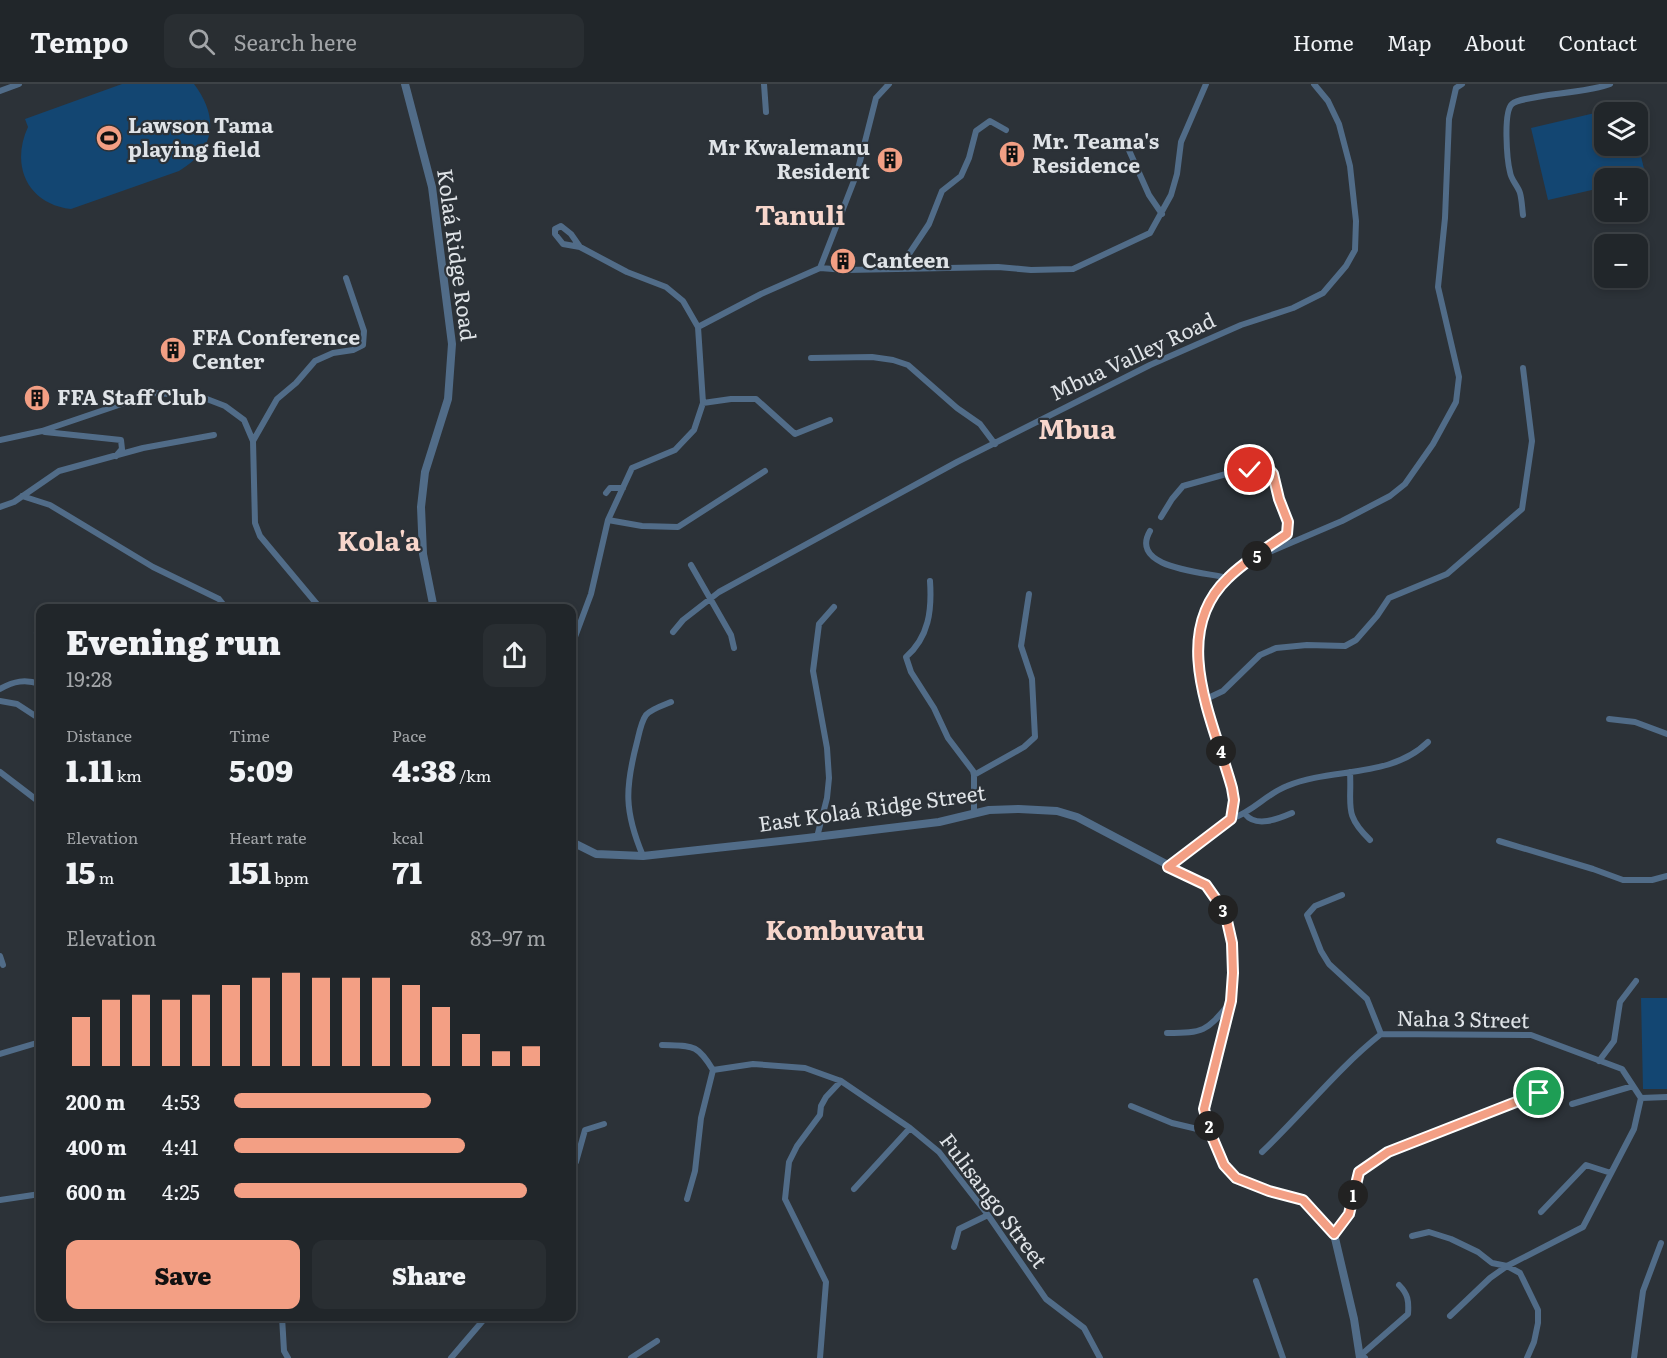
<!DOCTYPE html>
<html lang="en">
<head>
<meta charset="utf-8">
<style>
	body { margin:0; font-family:Literata,serif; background:#292e32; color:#f1f3f6; height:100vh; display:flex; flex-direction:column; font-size:22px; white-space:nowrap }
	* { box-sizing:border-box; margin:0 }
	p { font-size:20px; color:#a2a5a8 }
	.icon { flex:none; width:33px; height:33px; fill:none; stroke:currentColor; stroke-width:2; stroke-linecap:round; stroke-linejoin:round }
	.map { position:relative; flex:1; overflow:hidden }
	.sheet { position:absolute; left:36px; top:520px; width:540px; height:717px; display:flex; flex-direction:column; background:#21262a; border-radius:12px; box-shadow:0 3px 9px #0003,0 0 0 2px #3e4347 }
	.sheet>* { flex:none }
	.tools { position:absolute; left:1594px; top:18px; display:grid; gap:12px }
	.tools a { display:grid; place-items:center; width:54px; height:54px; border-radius:12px; background:#21262a; box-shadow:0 3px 9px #0003,0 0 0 2px #3e4347; font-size:30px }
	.pin { position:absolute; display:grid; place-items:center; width:51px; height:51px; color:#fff; margin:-26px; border:3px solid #fff; border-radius:50%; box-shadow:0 2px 6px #0007 }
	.km { position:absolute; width:30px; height:30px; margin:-15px; border-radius:50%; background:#222; color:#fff; font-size:16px; line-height:30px; text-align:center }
	.round { display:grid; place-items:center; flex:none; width:63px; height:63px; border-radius:12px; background:#292e32 }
	.overview { display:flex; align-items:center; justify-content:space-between; height:102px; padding:0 30px }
	h1 { font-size:33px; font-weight:800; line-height:45px }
	.figures { display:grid; grid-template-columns:repeat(3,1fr); gap:9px; height:102px; padding:6px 30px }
	.figures div { display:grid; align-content:center }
	.figures b { font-size:30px; font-weight:800 }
	.figures small { font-size:16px; font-weight:400 }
	.figures p { font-size:16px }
	.chart { height:168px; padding:12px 30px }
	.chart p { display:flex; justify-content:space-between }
	.chart svg { width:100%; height:108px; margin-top:6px; stroke:#f39f84; stroke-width:6 }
	.cta { display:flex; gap:12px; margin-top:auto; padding:12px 30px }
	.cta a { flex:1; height:69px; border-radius:12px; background:#f39f84; color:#111; font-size:24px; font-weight:800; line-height:69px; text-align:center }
	.cta a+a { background:#292e32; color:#f1f3f6 }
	ul { padding:0 30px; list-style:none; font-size:20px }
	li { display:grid; grid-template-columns:96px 72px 1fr; align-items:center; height:45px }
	li i { height:15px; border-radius:8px; background:#f39f84 }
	header { display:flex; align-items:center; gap:36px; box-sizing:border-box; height:84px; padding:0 30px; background:#21262a; border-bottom:2px solid #3e4347 }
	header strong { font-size:28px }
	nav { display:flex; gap:33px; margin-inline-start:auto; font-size:21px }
	.search { width:420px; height:54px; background:#292e32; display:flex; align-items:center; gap:15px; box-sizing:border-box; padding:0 21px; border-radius:12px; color:#a2a5a8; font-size:22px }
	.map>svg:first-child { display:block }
	.green { fill:#134672 }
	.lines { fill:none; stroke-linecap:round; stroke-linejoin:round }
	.minor { stroke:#516c88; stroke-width:6 }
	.tertiary { stroke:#516c88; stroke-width:8 }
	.route-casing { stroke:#fff; stroke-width:12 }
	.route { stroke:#f39f84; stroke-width:8 }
	.labels { text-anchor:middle; stroke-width:4.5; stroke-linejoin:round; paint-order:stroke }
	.poi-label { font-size:21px; font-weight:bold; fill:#dfe3e7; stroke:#2c3238; text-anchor:start }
	.street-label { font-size:21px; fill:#dfe3e7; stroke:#2c3238 }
	.district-label { font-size:27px; font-weight:bold; fill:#f7d6cb; stroke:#2c3238 }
</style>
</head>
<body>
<header>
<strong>Tempo</strong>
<div class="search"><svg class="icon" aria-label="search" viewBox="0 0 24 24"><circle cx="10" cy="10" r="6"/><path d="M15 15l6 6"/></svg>Search here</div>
<nav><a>Home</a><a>Map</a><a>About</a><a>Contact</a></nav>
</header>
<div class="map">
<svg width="1667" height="1274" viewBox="0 0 1667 1274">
	<rect width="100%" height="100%" fill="#2c3238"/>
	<path class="green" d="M122 0H194C219 33 216 65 179 87L71 125C28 120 10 82 28 43L25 35Z
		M1629 21 1631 28H1605V62L1638 60 1646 93 1638 95 1605 94V103L1548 116 1531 44Z
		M1641 914H1667V1005H1643Z"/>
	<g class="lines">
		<path class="minor" d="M764 0 766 28
			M0 7 19 0
			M1128 64 1149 111 1162 130
			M1523 131C1522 124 1522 116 1520 109 1518 102 1511 96 1510 88 1507 76 1503 28 1512 20 1522 11 1589 9 1610 0
			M580 163 563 160 555 150V145L561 142 571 150 580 163 627 188 666 203 683 217 698 243
			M820 184 857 89 876 14 889 0
			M894 185 907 173 929 140 942 107 961 92 969 74 976 47 990 37 1006 46
			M811 274 872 273 893 276 908 281 957 324 980 340 995 360
			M703 319 731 315H756L795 350 830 336
			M45 348 121 356 122 365 116 372
			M0 356 42 347 154 309 199 312 225 322 244 336 253 357 255 439 260 452 321 525
			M253 357 277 315 296 299 315 277 333 269 353 266 363 261 364 247 346 194
			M606 409 610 404H623
			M22 412 50 421 153 483 219 515 227 525
			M0 423 14 418 59 387 143 364 214 351
			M1161 433 1172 415 1183 402 1237 387 1267 383 1273 390 1279 415 1288 438 1287 450 1260 469
			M608 436 642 442 678 443 765 387
			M1150 447C1128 485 1206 488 1228 494
			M691 481 731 551 734 564
			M930 497C932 526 929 553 906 573L911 588 934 624 948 654 973 687 974 691
			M673 548 683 536 719 508 957 378 1150 281 1241 241 1293 224 1323 209 1346 182 1355 166 1356 137 1350 82 1339 40 1328 17 1314 0
			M37 549 40 552
			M572 561 591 510 608 436 632 384 675 366 694 346 703 319 698 243 761 210 820 184 846 186 998 183 1031 186 1073 185 1150 149 1171 111 1177 90 1181 58 1206 0
			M0 605C14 597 25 595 40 600
			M1206 615 1223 607 1260 571 1276 564 1307 561 1345 562 1356 556 1377 532 1389 514 1447 490 1522 425 1532 357 1523 284
			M0 617 17 620 40 635
			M1609 635 1635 638 1667 650
			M0 688 38 717 40 722
			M1350 688C1352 722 1343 730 1370 756
			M974 730V691L1024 663 1035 653 1032 595 1021 562 1029 510
			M1245 730C1256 744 1278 735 1292 729
			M1231 735C1253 728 1266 710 1287 702 1332 683 1390 695 1428 658
			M817 753 827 714 829 694 827 664 813 587 819 540 834 523
			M1499 757 1593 785 1623 796H1652L1667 792
			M643 772C624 727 625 704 637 658 639 650 641 638 646 631 651 625 664 621 671 618
			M1168 783 1231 735 1234 716 1232 704 1209 629 1198 579 1199 545 1218 506 1228 494 1253 475 1342 437 1390 412 1405 400 1433 360 1456 318 1459 293 1438 203 1445 134 1449 35 1456 4 1462 0
			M1342 811 1315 822 1307 831 1321 867 1329 880 1367 915 1381 950
			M0 872 3 881
			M1167 949C1206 949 1206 947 1231 918
			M662 961C692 962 697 959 713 986
			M0 970 40 958
			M1599 977 1614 957 1620 918 1636 897
			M1641 1014 1667 1013
			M1572 1020 1633 1002
			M1131 1022 1172 1039 1210 1048
			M1262 1068C1303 1029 1337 985 1381 950L1531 951 1622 985 1641 1014
			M572 1083 576 1078 585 1046 604 1040
			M854 1105 910 1044
			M687 1115 695 1087 701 1034 713 986 753 980 805 984 841 997 910 1044 939 1068 988 1131 1046 1215 1084 1244 1100 1274
			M0 1116 40 1110
			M1541 1128 1586 1081 1611 1089
			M1334 1150 1349 1130 1359 1088 1388 1068 1539 1009
			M1412 1152 1429 1148 1451 1155 1478 1168 1492 1179 1507 1182 1520 1189 1538 1226V1239L1534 1258 1527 1274
			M954 1163 959 1145 988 1131
			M1256 1197 1283 1274
			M1450 1232 1490 1194 1507 1182 1583 1143 1634 1045 1641 1014
			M282 1233 284 1267 288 1274
			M451 1274 486 1233
			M631 1274 657 1257
			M820 1274 826 1198 785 1115 789 1078 797 1062 820 1031 821 1022 826 1013 841 997
			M1365 1274 1361 1271 1408 1230C1409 1217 1408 1210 1399 1201
			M1634 1274 1643 1207 1661 1159"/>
		<path class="tertiary" d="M405 0 432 103 452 260 448 315 425 388 421 423 423 470 434 525
			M572 758 596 770 643 772 807 754 939 738 989 726 1019 725 1057 727 1077 733 1206 801 1225 827 1232 859 1233 889 1231 917 1204 1025 1210 1048 1224 1081 1236 1094 1269 1107 1303 1116 1334 1150 1354 1235 1360 1274"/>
	</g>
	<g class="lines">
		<defs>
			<path id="route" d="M1250 386 1267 383 1273 390 1279 415 1288 438 1287 450C1267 464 1245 477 1228 494 1168 551 1214 638 1232 704L1234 716 1231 735 1168 783 1206 801 1225 828 1232 859 1233 889 1231 917 1204 1025 1210 1048 1224 1081 1236 1094 1269 1107 1303 1116 1334 1150 1349 1130 1359 1088 1388 1068 1539 1009"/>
		</defs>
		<use href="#route" class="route-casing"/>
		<use href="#route" class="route"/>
	</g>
	<defs>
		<symbol id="stadium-disc" viewBox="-11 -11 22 22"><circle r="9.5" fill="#f39f84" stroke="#2c3238"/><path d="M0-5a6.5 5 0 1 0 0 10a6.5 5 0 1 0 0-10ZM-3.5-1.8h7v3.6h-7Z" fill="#111"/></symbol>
		<symbol id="building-disc" viewBox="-11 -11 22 22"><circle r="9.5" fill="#f39f84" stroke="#2c3238"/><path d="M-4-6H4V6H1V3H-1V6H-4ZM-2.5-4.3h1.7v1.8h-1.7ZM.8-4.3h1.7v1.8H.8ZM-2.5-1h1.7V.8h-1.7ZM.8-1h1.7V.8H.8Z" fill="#111"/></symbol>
	</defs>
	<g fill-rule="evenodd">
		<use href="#stadium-disc" x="94" y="39" width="30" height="30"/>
		<use href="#building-disc" x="997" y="55" width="30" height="30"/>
		<use href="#building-disc" x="875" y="61" width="30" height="30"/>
		<use href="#building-disc" x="828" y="162" width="30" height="30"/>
		<use href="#building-disc" x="158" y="251" width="30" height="30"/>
		<use href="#building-disc" x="22" y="299" width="30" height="30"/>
	</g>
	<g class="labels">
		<g class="poi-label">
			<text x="128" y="49">Lawson Tama<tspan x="128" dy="24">playing field</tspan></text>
			<text x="1032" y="65">Mr. Teama's<tspan x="1032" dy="24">Residence</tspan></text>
			<text x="870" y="71" text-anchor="end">Mr Kwalemanu<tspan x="870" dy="24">Resident</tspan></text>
			<text x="862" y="184">Canteen</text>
			<text x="192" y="261">FFA Conference<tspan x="192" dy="24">Center</tspan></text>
			<text x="57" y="321">FFA Staff Club</text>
		</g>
		<g class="street-label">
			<text transform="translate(456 171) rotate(82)" y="7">Kolaá Ridge Road</text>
			<text transform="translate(1133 273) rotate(-25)" y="7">Mbua Valley Road</text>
			<text transform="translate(872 725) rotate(-8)" y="7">East Kolaá Ridge Street</text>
			<text transform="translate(1463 936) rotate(1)" y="7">Naha 3 Street</text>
			<text transform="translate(993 1117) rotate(53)" y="7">Fulisango Street</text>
		</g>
		<g class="district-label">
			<text x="800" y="141">Tanuli</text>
			<text x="1077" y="355">Mbua</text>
			<text x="379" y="467">Kola'a</text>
			<text x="845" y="856">Kombuvatu</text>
		</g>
	</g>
</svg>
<div class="tools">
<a><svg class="icon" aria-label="layers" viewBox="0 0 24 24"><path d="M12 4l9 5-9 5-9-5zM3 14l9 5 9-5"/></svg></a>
<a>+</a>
<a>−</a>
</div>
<div class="pin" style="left:1539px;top:1009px;background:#1e9e55"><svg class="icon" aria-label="arrive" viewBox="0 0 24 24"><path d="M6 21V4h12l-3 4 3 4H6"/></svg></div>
<div class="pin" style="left:1250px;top:386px;background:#d93025"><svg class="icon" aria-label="check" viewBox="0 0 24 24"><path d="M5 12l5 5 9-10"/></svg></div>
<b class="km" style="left:1353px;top:1111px">1</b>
<b class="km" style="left:1209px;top:1042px">2</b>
<b class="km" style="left:1223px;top:826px">3</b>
<b class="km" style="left:1221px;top:667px">4</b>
<b class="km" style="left:1257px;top:472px">5</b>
<section class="sheet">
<div class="overview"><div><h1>Evening run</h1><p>19:28</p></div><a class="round"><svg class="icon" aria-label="share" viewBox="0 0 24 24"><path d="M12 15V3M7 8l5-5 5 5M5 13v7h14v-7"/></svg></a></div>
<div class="figures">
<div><p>Distance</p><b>1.11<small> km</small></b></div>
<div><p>Time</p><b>5:09</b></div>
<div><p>Pace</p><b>4:38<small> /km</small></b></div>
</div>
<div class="figures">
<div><p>Elevation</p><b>15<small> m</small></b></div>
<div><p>Heart rate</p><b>151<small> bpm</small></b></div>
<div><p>kcal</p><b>71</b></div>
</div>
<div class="chart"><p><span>Elevation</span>83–97 m</p>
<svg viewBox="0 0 160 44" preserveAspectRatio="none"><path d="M5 44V24M15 44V17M25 44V15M35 44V17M45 44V15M55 44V11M65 44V8M75 44V6M85 44V8M95 44V8M105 44V8M115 44V11M125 44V20M135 44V31M145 44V38M155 44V36"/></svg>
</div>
<ul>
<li><b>200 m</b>4:53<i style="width:63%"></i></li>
<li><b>400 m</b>4:41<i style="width:74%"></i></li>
<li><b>600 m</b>4:25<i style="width:94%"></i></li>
</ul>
<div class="cta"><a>Save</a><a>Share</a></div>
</section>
</div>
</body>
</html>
